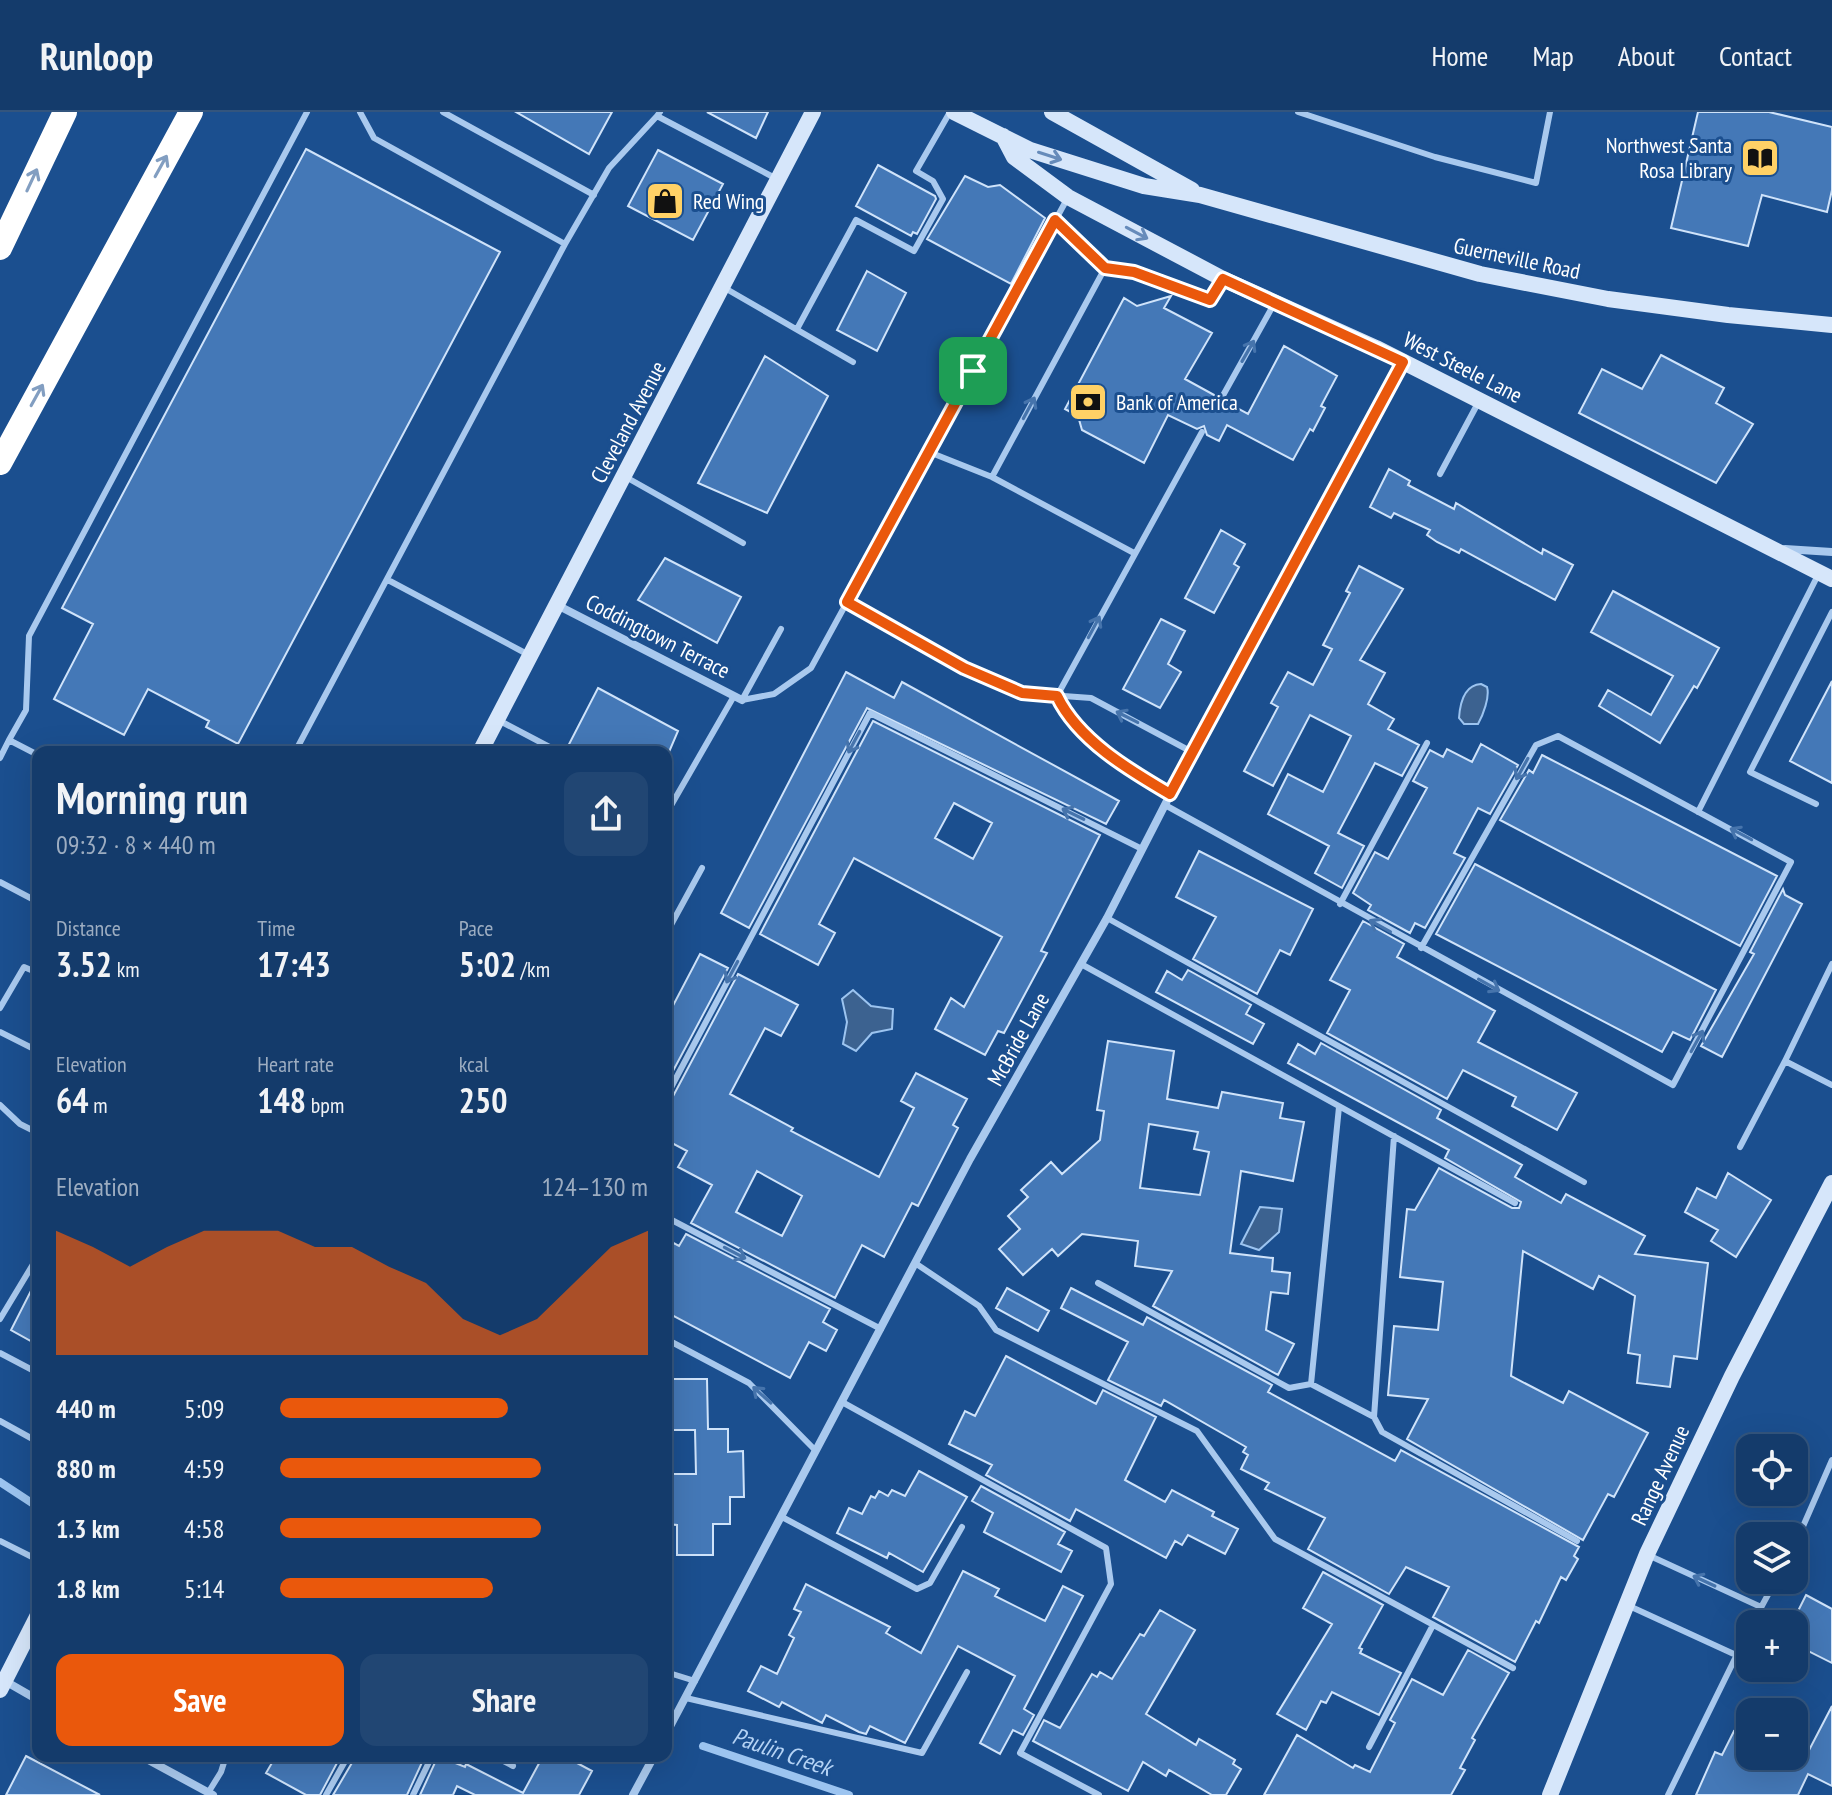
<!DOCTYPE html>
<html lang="en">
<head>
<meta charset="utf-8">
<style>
	body { margin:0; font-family:"PT Sans Narrow",sans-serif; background:#214673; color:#f1f3f6; height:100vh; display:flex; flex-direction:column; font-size:30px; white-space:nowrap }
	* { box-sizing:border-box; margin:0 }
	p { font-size:26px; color:#9dadc1 }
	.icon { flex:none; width:44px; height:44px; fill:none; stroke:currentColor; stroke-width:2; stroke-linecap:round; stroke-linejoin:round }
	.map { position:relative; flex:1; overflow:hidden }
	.drawer { position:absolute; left:32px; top:634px; width:640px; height:1016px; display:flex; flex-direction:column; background:#143b6b; border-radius:16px; box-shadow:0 8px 32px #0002,0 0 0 2px #33557e }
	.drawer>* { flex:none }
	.tools { position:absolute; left:1736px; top:1322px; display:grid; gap:16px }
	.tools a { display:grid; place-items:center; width:72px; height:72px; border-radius:16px; background:#143b6b; box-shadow:0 8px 32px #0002,0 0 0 2px #33557e; font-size:40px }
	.pin { position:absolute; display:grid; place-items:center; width:68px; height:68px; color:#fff; margin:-34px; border-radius:16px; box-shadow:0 4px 12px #0006 }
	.round { display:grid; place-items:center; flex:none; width:84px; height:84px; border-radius:16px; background:#214673 }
	.head { display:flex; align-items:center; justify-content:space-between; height:136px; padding:0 24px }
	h1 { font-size:44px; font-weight:700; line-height:60px }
	.stats { display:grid; grid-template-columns:repeat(3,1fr); gap:12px; height:136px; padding:8px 24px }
	.stats div { display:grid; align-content:center }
	.stats b { font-size:34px; font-weight:700 }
	.stats small { font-size:22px; font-weight:400 }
	.stats p { font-size:22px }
	.chart { height:224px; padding:16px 24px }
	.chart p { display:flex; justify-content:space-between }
	.chart svg { width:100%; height:144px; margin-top:8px; fill:#ea580c; opacity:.7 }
	.primary-button { display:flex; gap:16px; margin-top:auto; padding:16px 24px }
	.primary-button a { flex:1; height:92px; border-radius:16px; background:#ea580c; color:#fff; font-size:32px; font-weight:700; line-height:92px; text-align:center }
	.primary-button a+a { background:#214673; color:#f1f3f6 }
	ul { padding:0 24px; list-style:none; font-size:26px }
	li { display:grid; grid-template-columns:128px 96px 1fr; align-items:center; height:60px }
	li i { height:20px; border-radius:10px; background:#ea580c }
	header { display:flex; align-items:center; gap:48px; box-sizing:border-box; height:112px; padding:0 40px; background:#143b6b; border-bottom:2px solid #33557e }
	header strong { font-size:38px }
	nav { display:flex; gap:44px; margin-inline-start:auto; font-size:28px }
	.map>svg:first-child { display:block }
	.water { fill:#3c6290; stroke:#9cc4f0; stroke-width:2 }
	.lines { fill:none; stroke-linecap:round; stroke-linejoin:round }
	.stream { stroke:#9cc4f0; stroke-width:8 }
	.building { fill:#4478b7; stroke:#cfe3fa; stroke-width:2; fill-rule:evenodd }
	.lane { stroke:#a9c9ee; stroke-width:6 }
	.street { stroke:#a9c9ee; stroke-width:8 }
	.secondary { stroke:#d6e6fa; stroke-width:16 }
	.highway { stroke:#fff; stroke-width:24 }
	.oneway { stroke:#668bba }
	.oneway2 { stroke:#829ec1 }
	.oneway3 { stroke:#4674ac }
	.route-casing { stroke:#fff; stroke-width:16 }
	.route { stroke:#ea580c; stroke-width:10 }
	.labels { text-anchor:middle; stroke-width:6; stroke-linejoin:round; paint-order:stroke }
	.poi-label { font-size:22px; fill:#fff; stroke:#1b4f8f; text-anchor:start }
	.street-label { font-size:22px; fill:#fff; stroke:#1b4f8f }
	.water-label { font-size:24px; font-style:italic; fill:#b5d3f5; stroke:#1b4f8f }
</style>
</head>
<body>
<header>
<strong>Runloop</strong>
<nav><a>Home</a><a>Map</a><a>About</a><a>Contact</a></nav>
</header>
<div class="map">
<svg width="1832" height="1683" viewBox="0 0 1832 1683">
	<rect width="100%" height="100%" fill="#1b4f8f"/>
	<path class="water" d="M1481 572 1487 575C1490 585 1483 603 1478 612H1464L1459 606C1460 591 1464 573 1481 572Z
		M853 878 871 894 893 897 892 917 872 921 856 939 843 932 847 910 842 887Z
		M1260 1095 1282 1097 1279 1120 1259 1138 1241 1132Z"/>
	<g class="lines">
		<path class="stream" d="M0 1370 38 1395
			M703 1634 849 1683"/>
	</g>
	<path class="building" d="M516 0H612L589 42Z
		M707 0H768L756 26Z
		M1698 0H1769L1832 15V78L1827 100 1762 83 1748 134 1671 116Z
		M306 37 500 140 238 632 206 615 209 609 148 577 124 623 54 587 93 512 62 496Z
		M658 38 723 72 693 128 628 94Z
		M878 53 935 84 936 87 917 122 913 120 911 124 856 94Z
		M965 64 988 75 1000 73 1045 106 1011 172 927 127Z
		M867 159 906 181 877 239 837 218Z
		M1171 184 1164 196 1212 221 1185 267 1216 284 1219 293 1226 290 1248 302 1284 234 1337 264 1321 294 1325 296 1313 319 1310 317 1293 348 1227 313 1219 329 1207 323 1204 314 1197 317 1168 303 1144 351 1082 318 1078 304 1065 297 1124 186 1137 194Z
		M1661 243 1724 276 1716 291 1753 312 1716 371 1579 301 1602 257 1642 277Z
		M765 244 828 284 767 401 698 371Z
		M1389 357 1410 369 1408 373 1454 397 1456 391 1542 442 1543 437 1573 453 1555 488 1461 437 1459 441 1437 430 1427 423 1430 418 1394 401 1391 406 1370 395Z
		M1221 418 1245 432 1234 452 1239 455 1214 501 1185 486Z
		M665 446 741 485 717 531 638 488Z
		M1359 454 1403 477 1360 548 1385 561 1368 592 1394 607 1388 617 1419 633 1402 664 1375 651 1338 721 1364 734 1342 776 1315 761 1329 734 1268 702 1288 662 1323 680 1351 624 1310 603 1273 674 1244 659 1278 595 1271 591 1288 560 1313 573 1332 537 1323 533 1350 481 1346 479Z
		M1613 479 1719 536 1697 576 1694 574 1660 631 1599 594 1608 578 1651 603 1673 564 1591 520Z
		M1161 507 1185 519 1168 552 1181 560 1160 596 1123 577Z
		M846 560 894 586 902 570 1119 689 1106 712 867 596 749 816 721 801Z
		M1832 569V671L1790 649Z
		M598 576 678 619 669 640H565Z
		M873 609 1100 723 1041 839 1047 841 1004 921 998 919 985 943 935 917 951 886 964 895 1002 825 854 746 819 812 835 821 818 853 760 822ZM954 691 992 711 973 747 935 726Z
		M1481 632 1518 653 1490 702 1478 696 1454 741 1465 746 1425 816 1415 811 1410 821 1368 798 1371 793 1353 781 1375 740 1388 747 1427 676 1413 669 1430 638 1443 645 1447 637 1472 650Z
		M1542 643 1777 764 1740 834 1500 708 1529 658 1533 661Z
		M1199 739 1313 797 1290 843 1280 838 1257 882 1193 847 1216 805 1176 785Z
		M1475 752 1716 878 1690 928 1673 920 1662 940 1436 822Z
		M1783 777 1785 783 1802 792 1722 945 1701 934 1754 842 1750 840Z
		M1363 809 1404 832 1397 845 1495 899 1478 930 1577 981 1557 1018 1512 994 1516 985 1463 958 1447 987 1327 921 1350 878 1330 868Z
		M700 842 728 856 666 972V907Z
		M1188 858 1251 893 1246 902 1264 912 1253 932 1156 880 1167 859 1182 868Z
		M738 862 798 893 781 924 765 916 730 982 793 1016 791 1019 879 1065 914 996 901 989 916 961 967 987 953 1013 958 1016 918 1094 912 1091 884 1145 862 1133 835 1186 691 1111 712 1073 678 1055 687 1039 666 1028V991L671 988ZM757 1059 802 1084 782 1124 736 1100Z
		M1108 929 1174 939 1167 987 1218 996 1222 980 1283 991 1280 1006 1304 1010 1293 1069 1241 1059 1230 1141 1273 1146 1272 1159 1290 1161 1288 1182 1271 1180 1266 1218 1294 1232 1278 1263 1153 1194 1172 1159 1135 1154 1138 1129 1082 1122 1058 1144 1052 1137 1023 1163 999 1137 1020 1117 1008 1104 1028 1085 1021 1078 1051 1050 1062 1062 1100 1028 1104 999 1097 998ZM1149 1012 1198 1020 1194 1037 1209 1040 1200 1083 1140 1076Z
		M1321 931 1441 998 1437 1006 1522 1053 1515 1065 1561 1091 1566 1082 1645 1124 1635 1142 1708 1151 1697 1247 1674 1244 1670 1275 1637 1271 1640 1243 1628 1241 1635 1184 1599 1164 1593 1177 1523 1139 1511 1264 1563 1291 1569 1279 1648 1321 1614 1385 1608 1382 1583 1428 1407 1327 1428 1287 1388 1283 1394 1214 1438 1218 1443 1170 1400 1165 1407 1097 1415 1098 1439 1056 1512 1096H1519L1521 1090 1445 1046 1449 1038 1288 951 1298 932 1315 942Z
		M1728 1061 1771 1088 1736 1145 1711 1129 1718 1118 1685 1100 1697 1076 1716 1086Z
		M686 1122 830 1197 823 1210 837 1218 826 1239 809 1230 790 1266 666 1200V1127L679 1134Z
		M38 1165V1233L11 1218Z
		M1007 1176 1049 1199 1038 1219 996 1196Z
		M1071 1176 1143 1213 1147 1205 1272 1273 1268 1280 1395 1349 1401 1338 1579 1435 1574 1444 1578 1447 1566 1468 1561 1465 1539 1511 1536 1509 1515 1550 1433 1505 1449 1475 1406 1455 1389 1482 1308 1437 1325 1406 1265 1377 1269 1371 1241 1357 1248 1343 1243 1340 1246 1335 1164 1288 1161 1294 1108 1268 1128 1230 1061 1196Z
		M1006 1244 1096 1292 1103 1278 1156 1305 1125 1368 1165 1390 1172 1378 1214 1400 1212 1404 1238 1417 1225 1442 1188 1423 1182 1433 1175 1429 1166 1446 1076 1397 1070 1409 986 1363 992 1353 949 1332 965 1299 975 1304Z
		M666 1267H707L708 1317H728V1340L743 1339 744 1385H730V1412H713V1443H677V1413L666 1412V1362H696L695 1318H666Z
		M919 1359 967 1385 923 1460 889 1441 887 1446 837 1421 849 1396 862 1402 871 1384 875 1386 879 1379 888 1384 892 1378 905 1384Z
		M981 1374 1065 1420 1058 1432 1072 1439 1061 1460 984 1420 993 1401 972 1389Z
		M963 1459 999 1477 995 1484 1045 1509 1063 1474 1083 1484 1024 1597 1034 1603 1023 1623 1013 1618 1000 1642 980 1631 1015 1564 958 1534 905 1631 870 1614 866 1622 859 1620 826 1603 822 1611 782 1590 779 1595 748 1579 761 1554 777 1562 794 1526 789 1523 801 1500 794 1497 806 1472 890 1515 886 1521 921 1541Z
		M1323 1460 1383 1493 1359 1536 1362 1537 1360 1541 1401 1561 1379 1603 1332 1580 1326 1591 1321 1589 1306 1618 1277 1602 1332 1512 1303 1496Z
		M1806 1483 1832 1497V1551L1794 1532V1507Z
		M1160 1498 1195 1518 1146 1602 1196 1633 1199 1627 1235 1648 1233 1652 1241 1657 1226 1683H1212L1169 1658 1166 1664 1143 1650 1128 1679 1033 1629 1044 1608 1060 1616 1092 1562 1097 1565 1100 1560 1112 1567 1140 1522 1144 1524Z
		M1468 1538 1509 1561 1472 1626 1475 1628 1460 1656 1465 1658 1451 1683H1264L1297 1623 1353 1656 1355 1653 1370 1660 1395 1611 1390 1608 1412 1567 1443 1583Z
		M1832 1594V1674L1808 1662 1798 1683H1696L1715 1640 1722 1643 1734 1619 1750 1626V1644H1806Z
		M26 1644 100 1683H6Z
		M276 1644H323L337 1651 320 1683H306L266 1661Z
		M356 1644H425L407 1683H333Z
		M438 1644 465 1655 466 1652 523 1681 543 1644H564L592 1659 579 1683H475L457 1674 453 1683H420Z"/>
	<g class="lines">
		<path class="lane" d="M360 0 374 26 565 132
			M443 0 594 83
			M660 0 657 4 775 66
			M1298 0 1435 45 1536 71 1550 0
			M1055 108 1105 156
			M723 175 853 250
			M797 217 856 108 914 139 943 87 933 69 916 59 950 0
			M1221 287 1274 192
			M929 340 992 365 1134 441
			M1440 362 1478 291
			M624 364 743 431
			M992 365 1105 156 1134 160 1210 188 1223 167
			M388 468 527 542
			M847 490 964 556 1022 581 1091 586 1192 640
			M1057 584 1202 320
			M1057 584C1078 628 1129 658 1170 682
			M742 588 774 582 811 556 1067 87
			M742 588 781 517
			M500 609 559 640
			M9 628 26 598 29 524 307 0
			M295 640 565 132 609 56 657 4
			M0 646 9 628 38 643
			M1816 692 1750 660 1832 500
			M1165 693 1673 973 1791 750 1558 624 1536 633 1421 836
			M666 696 669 697 734 584
			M1698 700 1819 461
			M0 770 38 790
			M1340 792 1427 631
			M1107 806 1584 1070
			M666 822 702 756
			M1081 852 1515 1091
			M1832 852 1785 949 1832 973
			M0 896 24 855 38 861
			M0 920 38 939
			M666 985 870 601 1142 737
			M0 993 20 1012 38 1021
			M1339 995 1311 1272 1374 1305 1394 1024
			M1740 1035 1785 949
			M666 1105 881 1217
			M915 1151 979 1194 996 1218 1197 1319 1275 1427 1513 1556
			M1098 1171 1289 1276 1311 1272
			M0 1207 38 1144
			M666 1227 749 1271 816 1339
			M0 1241 38 1261
			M842 1290 1106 1436 1111 1472 1020 1641 1099 1683
			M1374 1305 1382 1320 1577 1429
			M0 1309 38 1330
			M782 1405 917 1477 930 1471 962 1415
			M0 1429 38 1448
			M1794 1435 1832 1348
			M1648 1443 1761 1495
			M1627 1493 1736 1543
			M1752 1512 1776 1468
			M666 1560 695 1569
			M686 1586 922 1641 967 1560
			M1369 1635 1433 1513
			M494 1644 513 1654
			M208 1681 221 1660 226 1644
			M326 1683 348 1644
			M413 1683 432 1644
			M1668 1683 1750 1516"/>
		<path class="street" d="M1785 437 1832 440
			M557 493 742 588
			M5 1569 38 1588
			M666 1622 970 1047 1107 806 1192 640 1403 250
			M141 1644 213 1683
			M633 1683 654 1644"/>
		<path class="secondary" d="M954 0 1030 38 1144 74 1200 83 1480 162 1608 187 1728 203 1832 213
			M1052 0 1192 78
			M1003 24 1014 45 1068 85 1223 167 1376 236 1832 467
			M480 640 813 0
			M0 1578 38 1503
			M1550 1683 1647 1442 1732 1264 1832 1071"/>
		<path class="highway" d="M0 136 65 0
			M0 351 191 0"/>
	</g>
	<defs><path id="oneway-shaft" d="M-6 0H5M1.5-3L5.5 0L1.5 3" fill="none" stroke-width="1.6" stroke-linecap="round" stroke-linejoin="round" transform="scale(2)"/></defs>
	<g class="oneway">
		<use href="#oneway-shaft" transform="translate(1050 44) rotate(18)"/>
		<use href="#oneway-shaft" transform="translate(1137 121) rotate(28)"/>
	</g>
	<g class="oneway2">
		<use href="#oneway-shaft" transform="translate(161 54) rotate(-61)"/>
		<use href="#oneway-shaft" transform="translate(32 68) rotate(-65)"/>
		<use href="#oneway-shaft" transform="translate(37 283) rotate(-61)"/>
	</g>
	<g class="oneway3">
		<use href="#oneway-shaft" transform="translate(1248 239) rotate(-60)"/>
		<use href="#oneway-shaft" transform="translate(1029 296) rotate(-62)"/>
		<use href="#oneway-shaft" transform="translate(1094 515) rotate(-62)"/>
		<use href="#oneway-shaft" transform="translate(1127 605) rotate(-153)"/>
		<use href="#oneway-shaft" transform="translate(854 630) rotate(118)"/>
		<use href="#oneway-shaft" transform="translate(1522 657) rotate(119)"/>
		<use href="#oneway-shaft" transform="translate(1073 702) rotate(-154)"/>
		<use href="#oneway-shaft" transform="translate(1741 722) rotate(-152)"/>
		<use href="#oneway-shaft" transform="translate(1380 814) rotate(-151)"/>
		<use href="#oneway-shaft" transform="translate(732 860) rotate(118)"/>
		<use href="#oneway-shaft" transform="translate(1489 873) rotate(29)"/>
		<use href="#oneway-shaft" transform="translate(1697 929) rotate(-61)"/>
		<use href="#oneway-shaft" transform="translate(735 1141) rotate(28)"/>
		<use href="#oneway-shaft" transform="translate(762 1283) rotate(-138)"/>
		<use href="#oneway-shaft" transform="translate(1704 1469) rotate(-155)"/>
	</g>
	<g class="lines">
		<defs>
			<path id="route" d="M1055 108 1105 156 1134 160 1210 188 1223 167 1403 250 1170 682C1129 658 1078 628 1057 584L1022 581 964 556 847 490Z"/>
		</defs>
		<use href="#route" class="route-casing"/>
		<use href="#route" class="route"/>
	</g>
	<defs>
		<symbol id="library-square" viewBox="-11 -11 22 22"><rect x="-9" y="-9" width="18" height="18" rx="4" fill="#ffd166" stroke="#1b4f8f"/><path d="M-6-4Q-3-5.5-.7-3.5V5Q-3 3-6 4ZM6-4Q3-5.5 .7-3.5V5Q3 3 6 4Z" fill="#111"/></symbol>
		<symbol id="shop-square" viewBox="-11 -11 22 22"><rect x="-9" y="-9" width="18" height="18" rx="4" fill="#ffd166" stroke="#1b4f8f"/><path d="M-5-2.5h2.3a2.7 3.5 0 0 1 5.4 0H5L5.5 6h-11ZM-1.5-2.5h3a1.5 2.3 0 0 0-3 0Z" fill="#111"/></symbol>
		<symbol id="bank-square" viewBox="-11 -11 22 22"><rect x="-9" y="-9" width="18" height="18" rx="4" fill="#ffd166" stroke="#1b4f8f"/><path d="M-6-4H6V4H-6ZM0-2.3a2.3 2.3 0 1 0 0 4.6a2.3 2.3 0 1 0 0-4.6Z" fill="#111"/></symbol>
	</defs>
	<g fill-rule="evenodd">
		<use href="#library-square" x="1738" y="24" width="44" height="44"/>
		<use href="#shop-square" x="643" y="67" width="44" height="44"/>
		<use href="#bank-square" x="1066" y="268" width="44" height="44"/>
	</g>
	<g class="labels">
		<g class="poi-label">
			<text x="1732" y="41" text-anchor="end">Northwest Santa<tspan x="1732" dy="25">Rosa Library</tspan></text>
			<text x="693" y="97">Red Wing</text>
			<text x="1116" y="298">Bank of America</text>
		</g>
		<g class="street-label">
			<text transform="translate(1517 146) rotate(12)" y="8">Guerneville Road</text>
			<text transform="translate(1463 255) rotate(27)" y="8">West Steele Lane</text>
			<text transform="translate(628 310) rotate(-62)" y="8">Cleveland Avenue</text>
			<text transform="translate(658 524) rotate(27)" y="8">Coddingtown Terrace</text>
			<text transform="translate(1018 927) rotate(-61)" y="8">McBride Lane</text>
			<text transform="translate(1660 1363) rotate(-65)" y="8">Range Avenue</text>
		</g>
		<g class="water-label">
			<text transform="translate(782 1640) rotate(19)" y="8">Paulin Creek</text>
		</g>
	</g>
</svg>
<div class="tools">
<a><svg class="icon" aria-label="locate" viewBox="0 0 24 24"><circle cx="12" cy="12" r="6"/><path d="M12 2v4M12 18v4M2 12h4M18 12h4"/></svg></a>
<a><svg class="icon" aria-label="layers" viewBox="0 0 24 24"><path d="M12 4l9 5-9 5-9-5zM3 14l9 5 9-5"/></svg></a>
<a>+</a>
<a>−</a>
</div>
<div class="pin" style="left:973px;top:259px;background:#1e9e55"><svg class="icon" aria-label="arrive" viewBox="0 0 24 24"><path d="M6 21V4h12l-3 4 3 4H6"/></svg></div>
<section class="drawer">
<div class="head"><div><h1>Morning run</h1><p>09:32 · 8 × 440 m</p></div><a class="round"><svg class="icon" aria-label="share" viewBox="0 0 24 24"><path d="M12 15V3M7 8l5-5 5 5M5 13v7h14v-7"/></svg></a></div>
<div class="stats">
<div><p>Distance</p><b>3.52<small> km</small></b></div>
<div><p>Time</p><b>17:43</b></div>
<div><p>Pace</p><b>5:02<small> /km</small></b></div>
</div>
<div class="stats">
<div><p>Elevation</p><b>64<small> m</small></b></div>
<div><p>Heart rate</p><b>148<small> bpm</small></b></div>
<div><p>kcal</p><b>250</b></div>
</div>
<div class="chart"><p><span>Elevation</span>124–130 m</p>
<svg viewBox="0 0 160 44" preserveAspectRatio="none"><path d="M0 44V6L10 11L20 17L30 11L40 6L50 6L60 6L70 11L80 11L90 17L100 22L110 33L120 38L130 33L140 22L150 11L160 6V44z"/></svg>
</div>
<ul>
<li><b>440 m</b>5:09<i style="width:62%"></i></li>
<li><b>880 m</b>4:59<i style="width:71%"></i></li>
<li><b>1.3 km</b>4:58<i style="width:71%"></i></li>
<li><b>1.8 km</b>5:14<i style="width:58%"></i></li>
</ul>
<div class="primary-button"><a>Save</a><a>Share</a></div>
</section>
</div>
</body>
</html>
